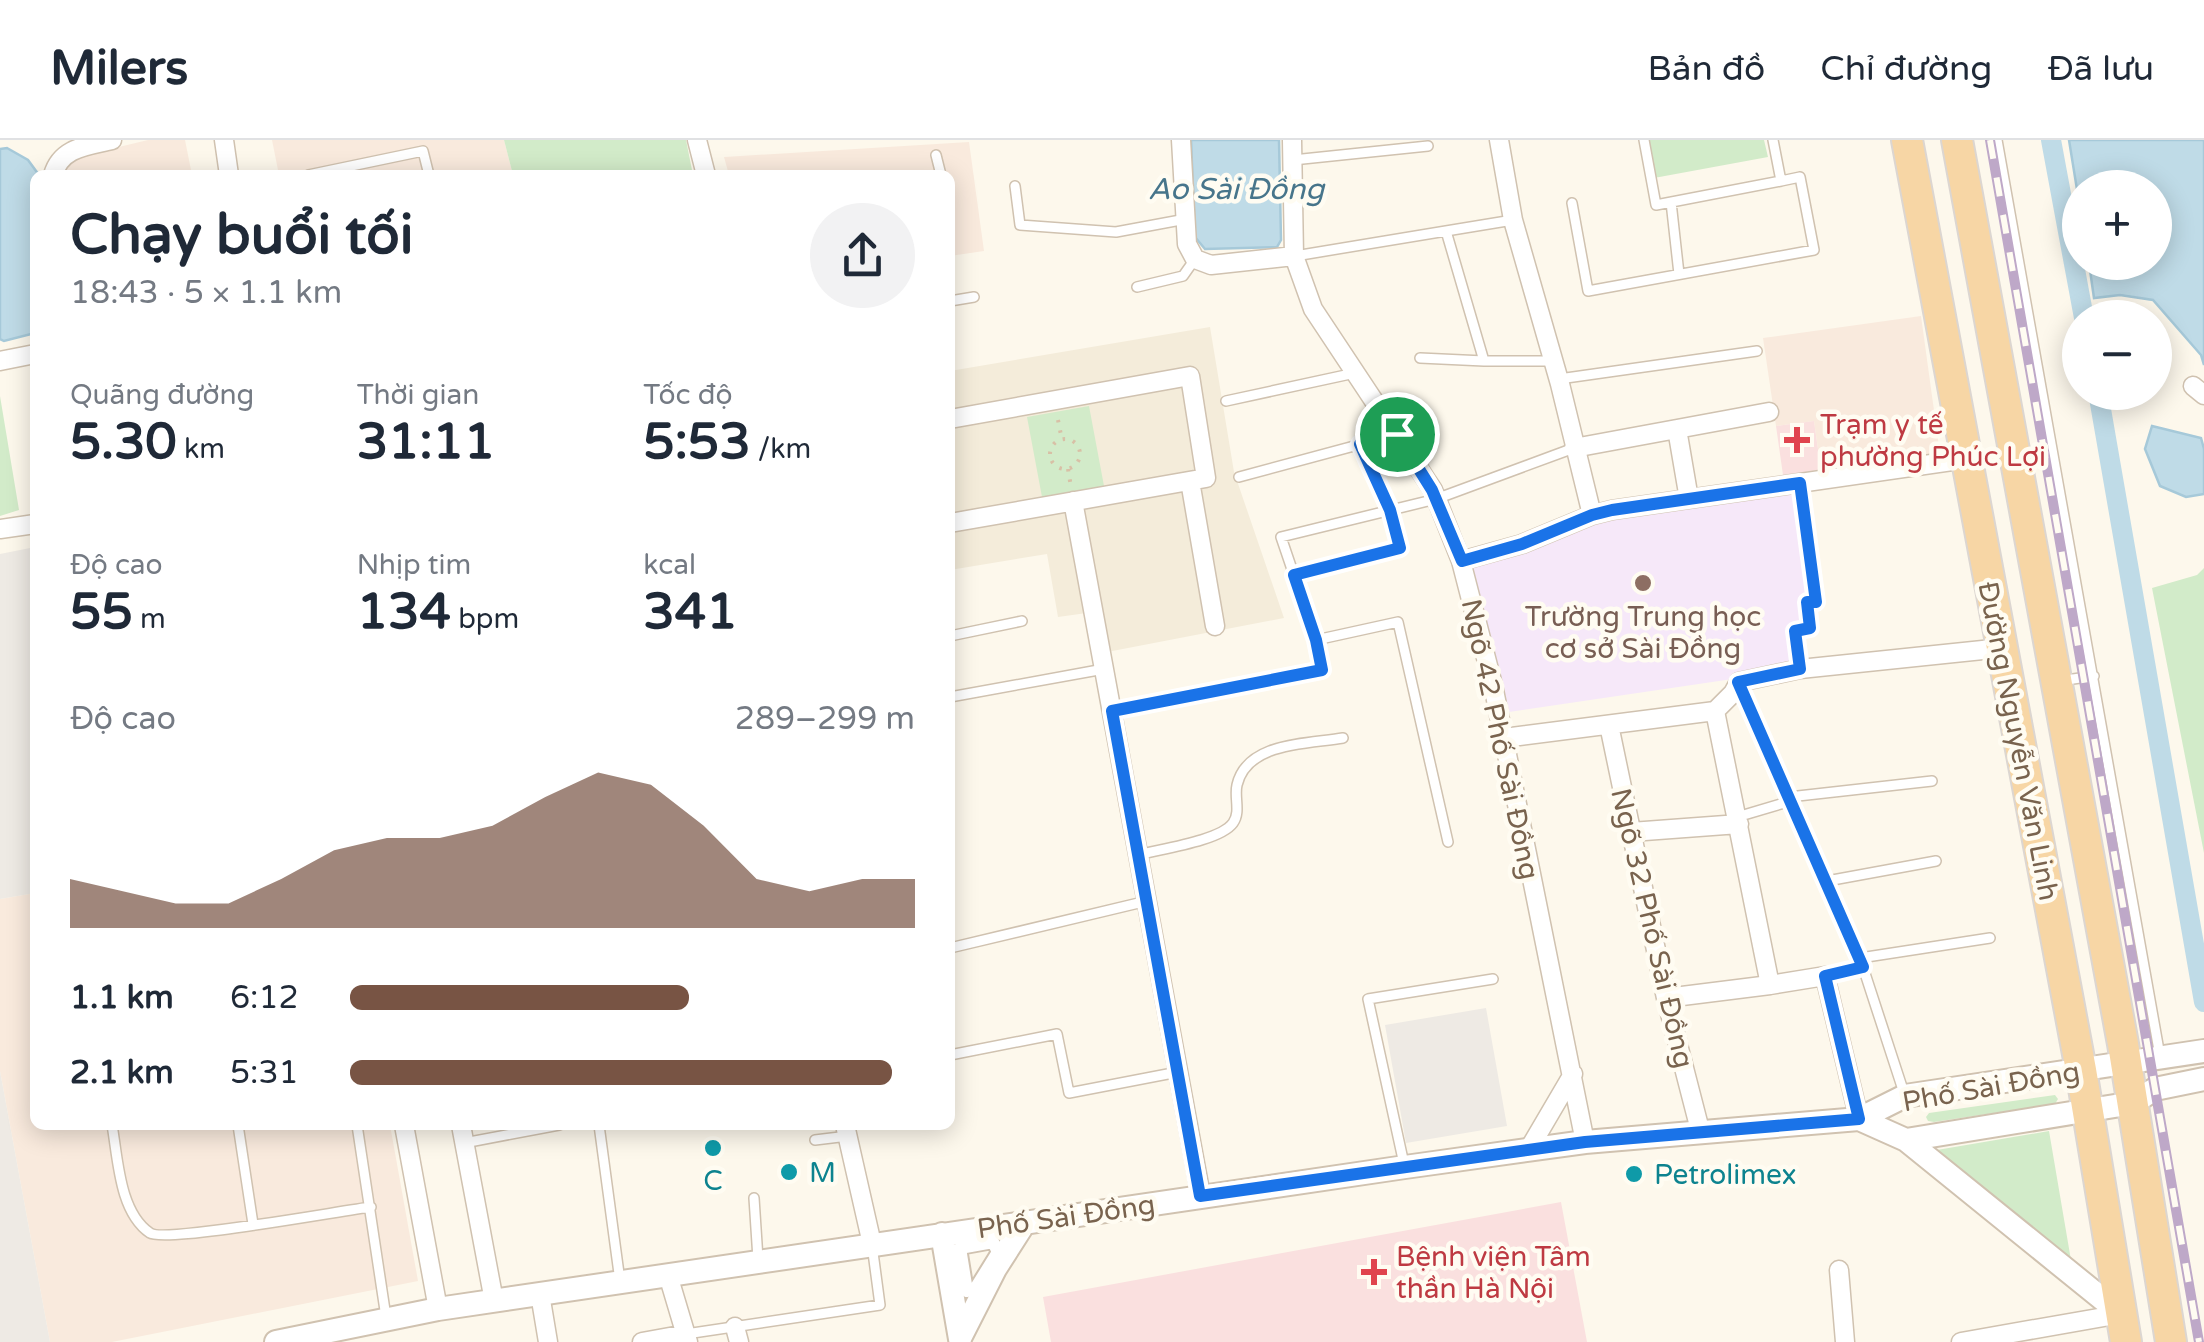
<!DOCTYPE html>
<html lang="vi">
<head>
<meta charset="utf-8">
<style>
	body { margin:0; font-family:"Varela Round",sans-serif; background:#f2f2f3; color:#1f2937; height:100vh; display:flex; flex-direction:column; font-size:38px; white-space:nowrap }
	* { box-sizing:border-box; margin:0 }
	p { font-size:32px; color:#747a83 }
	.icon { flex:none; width:55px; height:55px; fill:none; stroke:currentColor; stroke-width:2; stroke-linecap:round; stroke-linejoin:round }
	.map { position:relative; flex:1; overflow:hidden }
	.sheet { position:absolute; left:30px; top:30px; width:925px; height:960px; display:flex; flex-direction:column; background:#fff; border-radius:15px; box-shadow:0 5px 25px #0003 }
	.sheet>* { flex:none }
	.controls { position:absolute; left:2062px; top:30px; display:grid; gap:20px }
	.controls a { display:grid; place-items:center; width:110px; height:110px; border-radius:50%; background:#fff; box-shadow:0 5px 25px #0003; font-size:50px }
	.pin { position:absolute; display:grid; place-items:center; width:85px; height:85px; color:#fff; margin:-42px; border:5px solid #fff; border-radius:50%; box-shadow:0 2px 10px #0007 }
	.round { display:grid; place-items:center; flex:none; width:105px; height:105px; border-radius:52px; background:#f2f2f3 }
	.headline { display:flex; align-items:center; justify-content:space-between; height:170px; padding:0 40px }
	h1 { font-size:55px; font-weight:700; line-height:75px }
	.metrics { display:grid; grid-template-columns:repeat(3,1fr); gap:15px; height:170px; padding:10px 40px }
	.metrics div { display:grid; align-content:center }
	.metrics b { font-size:50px; font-weight:700 }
	.metrics small { font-size:28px; font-weight:400 }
	.metrics p { font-size:28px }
	.chart { height:280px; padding:20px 40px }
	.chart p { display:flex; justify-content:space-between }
	.chart svg { width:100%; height:180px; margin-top:10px; fill:#785444; opacity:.7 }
	ul { padding:0 40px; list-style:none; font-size:32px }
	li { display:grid; grid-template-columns:160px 120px 1fr; align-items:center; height:75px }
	li i { height:25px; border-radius:12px; background:#785444 }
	header { display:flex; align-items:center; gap:60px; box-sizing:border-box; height:140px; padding:0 50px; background:#fff; border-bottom:2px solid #e0e1e3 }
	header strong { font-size:48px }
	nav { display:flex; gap:55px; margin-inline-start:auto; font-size:35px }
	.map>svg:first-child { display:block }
	.residential { fill:#f4ecda }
	.commercial { fill:#f9eadd }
	.industrial { fill:#eeeae4 }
	.education { fill:#f6e8f9 }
	.medical { fill:#fae0df }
	.green { fill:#d2ebc9 }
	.water { fill:#bfdbe7; stroke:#a6c9d9; stroke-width:2.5 }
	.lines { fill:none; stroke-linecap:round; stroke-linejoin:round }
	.canal { stroke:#bfdbe7; stroke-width:20 }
	.service-casing { stroke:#d0c2b0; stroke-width:12 }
	.pedestrian-casing { stroke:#d0c2b0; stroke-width:16 }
	.minor-casing { stroke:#d0c2b0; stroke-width:21 }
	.tertiary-casing { stroke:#d0c2b0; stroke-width:26 }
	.trunk-casing { stroke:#dcd6d1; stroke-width:34 }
	.path { stroke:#d8c0a6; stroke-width:4; stroke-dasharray:2.5 8; stroke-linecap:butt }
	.service { stroke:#fff; stroke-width:9 }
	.pedestrian { stroke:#fff; stroke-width:12 }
	.minor { stroke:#fff; stroke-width:18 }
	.tertiary { stroke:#fff; stroke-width:22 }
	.trunk { stroke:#f7d6a5; stroke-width:30 }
	.rail-casing { stroke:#bea8c8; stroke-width:10 }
	.rail { stroke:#fffcf2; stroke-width:6; stroke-dasharray:19; stroke-linecap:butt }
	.route-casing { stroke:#fff; stroke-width:20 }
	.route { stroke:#1a73e8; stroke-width:12 }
	.health-dot { fill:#e0444e; stroke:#fffcf2; stroke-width:4 }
	.education-dot { fill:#8d6e63; stroke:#fffcf2; stroke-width:4 }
	.culture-dot { fill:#0f9aa8; stroke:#fffcf2; stroke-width:4 }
	.labels { text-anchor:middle; stroke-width:9; stroke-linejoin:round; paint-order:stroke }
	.health-label { font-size:28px; fill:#be3a42; stroke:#fffcf2; text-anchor:start }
	.education-label { font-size:28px; fill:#785e54; stroke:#fffcf2 }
	.street-label { font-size:28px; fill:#79634e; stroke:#fffcf2 }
	.culture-label { font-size:28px; fill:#0d838f; stroke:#fffcf2; text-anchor:start }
	.water-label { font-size:30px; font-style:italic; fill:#47758b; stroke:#fffcf2 }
</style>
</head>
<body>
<header>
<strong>Milers</strong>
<nav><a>Bản đồ</a><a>Chỉ đường</a><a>Đã lưu</a></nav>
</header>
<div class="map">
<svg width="2204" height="1202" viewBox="0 0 2204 1202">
	<rect width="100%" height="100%" fill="#fdf8ec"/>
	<path class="residential" d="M1210 187 1234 332 1284 478 1102 513 1094 472 1058 477 1047 414 950 430V231Z"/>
	<path class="commercial" d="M148 0H185L192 35H57L69 19Z
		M272 0H504L513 35H279Z
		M969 2 984 111 950 116V35H729L724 17Z
		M1921 176 1940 314 1821 330 1814 281 1776 286 1763 198Z
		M35 753V985H390L418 1141 112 1202H50L0 931V759Z"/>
	<path class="industrial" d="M35 407V753L0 759V414Z
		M1486 868 1507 986 1406 1003 1385 885Z
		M0 931 50 1202H0Z"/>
	<path class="education" d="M1797 348 1813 462 1808 463 1810 489 1795 491 1800 529 1502 573 1471 423 1547 403 1610 378Z"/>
	<path class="medical" d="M1814 281 1821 330 1783 335 1776 286Z
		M1561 1062 1587 1202H1051L1043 1157Z"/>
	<path class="green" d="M504 0H686L693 35H513Z
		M1647 0H1764L1768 17 1654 38Z
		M0 256 19 370 0 376Z
		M1089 266 1104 346 1042 357 1027 277Z
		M2204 428V713L2152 448 2197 435Z
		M2055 955 2058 959 2055 964 1934 982 1928 981 1926 977 1929 973Z
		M2049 991 2073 1132 1931 1011Z"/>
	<path class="water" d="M1191 0H1279L1281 100 1277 107 1205 109 1195 97Z
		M2069 0H2204V225L2201 215 2153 160 2120 155 2094 158 2089 123 2155 122V48H2080V68Z
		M7 8 28 20 39 35H35V193L4 201 0 199V9Z
		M2152 286 2201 298 2204 309V354L2186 357 2160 346 2145 309Z"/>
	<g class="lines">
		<path class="canal" d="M2051 0 2084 178
			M2098 252 2204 862"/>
		<defs>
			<path id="service" d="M1644 0 1656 65 1781 41 1773 0
				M1997 0 2160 916
				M936 15 941 35
				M1293 20 1428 6
				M308 35 423 11 429 35
				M1015 46 1020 85 1116 92 1186 79
				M1671 62 1679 134
				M1572 63 1588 151 1814 110 1800 37 1781 41
				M1446 91 1513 80
				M1295 116 1446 91 1484 221H1554
				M1137 147 1183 136 1195 119
				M950 161 974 157
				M1420 218 1484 221
				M1559 239 1757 211
				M1226 261 1355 233
				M1239 337 1395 295
				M1294 435 1400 408 1390 370 1361 305
				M950 496 1022 481
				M1316 500 1398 482 1448 702
				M1800 529 1795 491 1810 489 1807 463 1816 462 1800 343
				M2059 541 2094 536
				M1740 546 1860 818 1904 953
				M950 557 1104 529
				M1112 571 1322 530 1316 500 1281 397 1436 359 1574 308
				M1789 657 1932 641
				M1737 677 1791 661
				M1138 715C1160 709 1220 701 1233 683 1241 672 1234 657 1237 645 1247 602 1307 604 1343 598
				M1827 741 1936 721
				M950 808 1147 761
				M1860 818 1990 798
				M1825 836 1863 827
				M950 915 1057 894 1069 953 1178 932
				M112 985C118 1018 119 1072 150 1093 165 1103 339 1071 371 1067
				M238 985 253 1084
				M357 985 386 1177
				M599 985 620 1141
				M815 1000 848 996
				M464 1003 559 985
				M1404 1024 1368 859 1493 839
				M754 1058 758 1119
				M686 1194 880 1165 872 1105"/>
			<path id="pedestrian" d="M993 1102 998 1112 975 1149 967 1151 960 1108Z"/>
			<path id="minor" d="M224 0 229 35
				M697 0 706 35
				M1181 0 1187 104 1195 119 1211 125 1294 116
				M1292 0 1294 116 1313 169 1433 350 1461 421 1493 545 1585 1002
				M1499 0 1513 80 1560 244 1592 375
				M53 35C61 7 87 6 112 0
				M0 221 35 214
				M2193 246 2204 255
				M950 279 1190 236 1206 338 950 383
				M1677 289 1689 359
				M1574 308 1769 272
				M1190 341 1215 486
				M1073 361 1201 1056
				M0 389 35 384
				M1461 421 1522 404 1592 375 1612 370 1966 319
				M1715 571 1770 845 1825 836 1859 979
				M1609 585 1666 858 1700 990
				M1504 598 1715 571 1733 553 1739 542 1800 529 2002 508
				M1631 692 1739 684
				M1666 858 1770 845
				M404 985 438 1169
				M461 985 494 1161
				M845 985 872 1104
				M1529 1009 1573 934
				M1839 1130 1845 1202
				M668 1135 688 1202
				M540 1154 548 1202
				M735 1187 739 1202
				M642 1202 686 1194
				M1961 1202 2121 1174"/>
			<path id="tertiary" d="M1859 979 1906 1000 2133 963 2155 949 2204 939
				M1906 1000 2121 1174
				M942 1094 960 1199
				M960 1198 995 1129 1025 1082
				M276 1202 438 1169 1405 1027 1585 1002 1859 979 1905 956 2204 911"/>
			<path id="trunk" d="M1907 0 2081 930 2126 1202
				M1957 0 2123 904 2171 1202"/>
		</defs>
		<use href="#service" class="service-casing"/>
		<use href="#pedestrian" class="pedestrian-casing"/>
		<use href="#minor" class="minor-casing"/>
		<use href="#tertiary" class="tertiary-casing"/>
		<use href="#trunk" class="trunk-casing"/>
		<path class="path" d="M1058 280 1062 300
			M1050 314a15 15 0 1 1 30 0a15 15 0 1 1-30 0Z
			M1068 329 1071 347"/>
		<use href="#service" class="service"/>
		<use href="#pedestrian" class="pedestrian"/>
		<use href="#minor" class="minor"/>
		<use href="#tertiary" class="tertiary"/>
		<use href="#trunk" class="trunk"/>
		<defs>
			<path id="rail" d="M1990 0 2199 1202"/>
		</defs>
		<use href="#rail" class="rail-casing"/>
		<use href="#rail" class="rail"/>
	</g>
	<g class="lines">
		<defs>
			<path id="route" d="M1397 294 1432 350 1462 421 1522 404 1592 375 1612 370 1800 343 1816 462H1807L1810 488 1795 491 1800 529 1738 542 1863 827 1825 836 1859 979 1585 1002 1200 1056 1112 571 1322 530 1316 500 1294 435 1400 408 1390 370 1360 304Z"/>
		</defs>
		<use href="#route" class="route-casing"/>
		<use href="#route" class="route"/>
	</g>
	<g class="health-dot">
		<path d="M1792 285h10v10h10v10h-10v10h-10v-10h-10v-10h10z"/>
		<path d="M1369 1117h10v10h10v10h-10v10h-10v-10h-10v-10h10z"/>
	</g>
	<circle class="education-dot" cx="1643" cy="443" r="10"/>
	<g class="culture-dot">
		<circle cx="713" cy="1008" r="10"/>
		<circle cx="789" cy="1032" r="10"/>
		<circle cx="1634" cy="1034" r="10"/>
	</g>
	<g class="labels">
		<g class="health-label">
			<text x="1820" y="294">Trạm y tế<tspan x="1820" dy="32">phường Phúc Lợi</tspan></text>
			<text x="1396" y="1126">Bệnh viện Tâm<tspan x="1396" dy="32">thần Hà Nội</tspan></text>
		</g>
		<g class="education-label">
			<text x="1643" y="486">Trường Trung học<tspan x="1643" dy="32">cơ sở Sài Đồng</tspan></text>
		</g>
		<g class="street-label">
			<text transform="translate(1501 599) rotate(78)" y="10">Ngõ 42 Phố Sài Đồng</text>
			<text transform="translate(2019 601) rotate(79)" y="10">Đường Nguyễn Văn Linh</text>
			<text transform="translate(1653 788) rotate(77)" y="10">Ngõ 32 Phố Sài Đồng</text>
			<text transform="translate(1991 946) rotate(-10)" y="10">Phố Sài Đồng</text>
			<text transform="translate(1066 1076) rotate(-8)" y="10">Phố Sài Đồng</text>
		</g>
		<g class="culture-label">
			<text x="809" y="1042">M</text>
			<text x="1654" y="1044">Petrolimex</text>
			<text x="713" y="1050" text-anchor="middle">C</text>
		</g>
		<g class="water-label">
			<text x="1236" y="59">Ao Sài Đồng</text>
		</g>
	</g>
</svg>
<div class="controls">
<a>+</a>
<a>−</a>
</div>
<div class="pin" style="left:1397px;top:294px;background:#1e9e55"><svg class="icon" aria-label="arrive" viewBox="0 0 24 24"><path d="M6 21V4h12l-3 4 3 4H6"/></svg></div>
<section class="sheet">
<div class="headline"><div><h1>Chạy buổi tối</h1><p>18:43 · 5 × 1.1 km</p></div><a class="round"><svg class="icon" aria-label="share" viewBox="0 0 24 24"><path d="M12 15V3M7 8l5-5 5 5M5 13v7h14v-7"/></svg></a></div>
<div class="metrics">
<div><p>Quãng đường</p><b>5.30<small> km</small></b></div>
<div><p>Thời gian</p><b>31:11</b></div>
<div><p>Tốc độ</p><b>5:53<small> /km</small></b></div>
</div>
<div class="metrics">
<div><p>Độ cao</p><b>55<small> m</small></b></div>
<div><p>Nhịp tim</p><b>134<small> bpm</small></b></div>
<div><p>kcal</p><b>341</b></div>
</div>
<div class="chart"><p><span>Độ cao</span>289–299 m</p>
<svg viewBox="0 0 160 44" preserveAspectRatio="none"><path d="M0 44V32L10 35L20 38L30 38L40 32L50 25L60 22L70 22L80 19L90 12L100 6L110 9L120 19L130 32L140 35L150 32L160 32V44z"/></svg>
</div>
<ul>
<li><b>1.1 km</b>6:12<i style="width:60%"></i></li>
<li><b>2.1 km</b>5:31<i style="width:96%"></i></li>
</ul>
</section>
</div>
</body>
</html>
